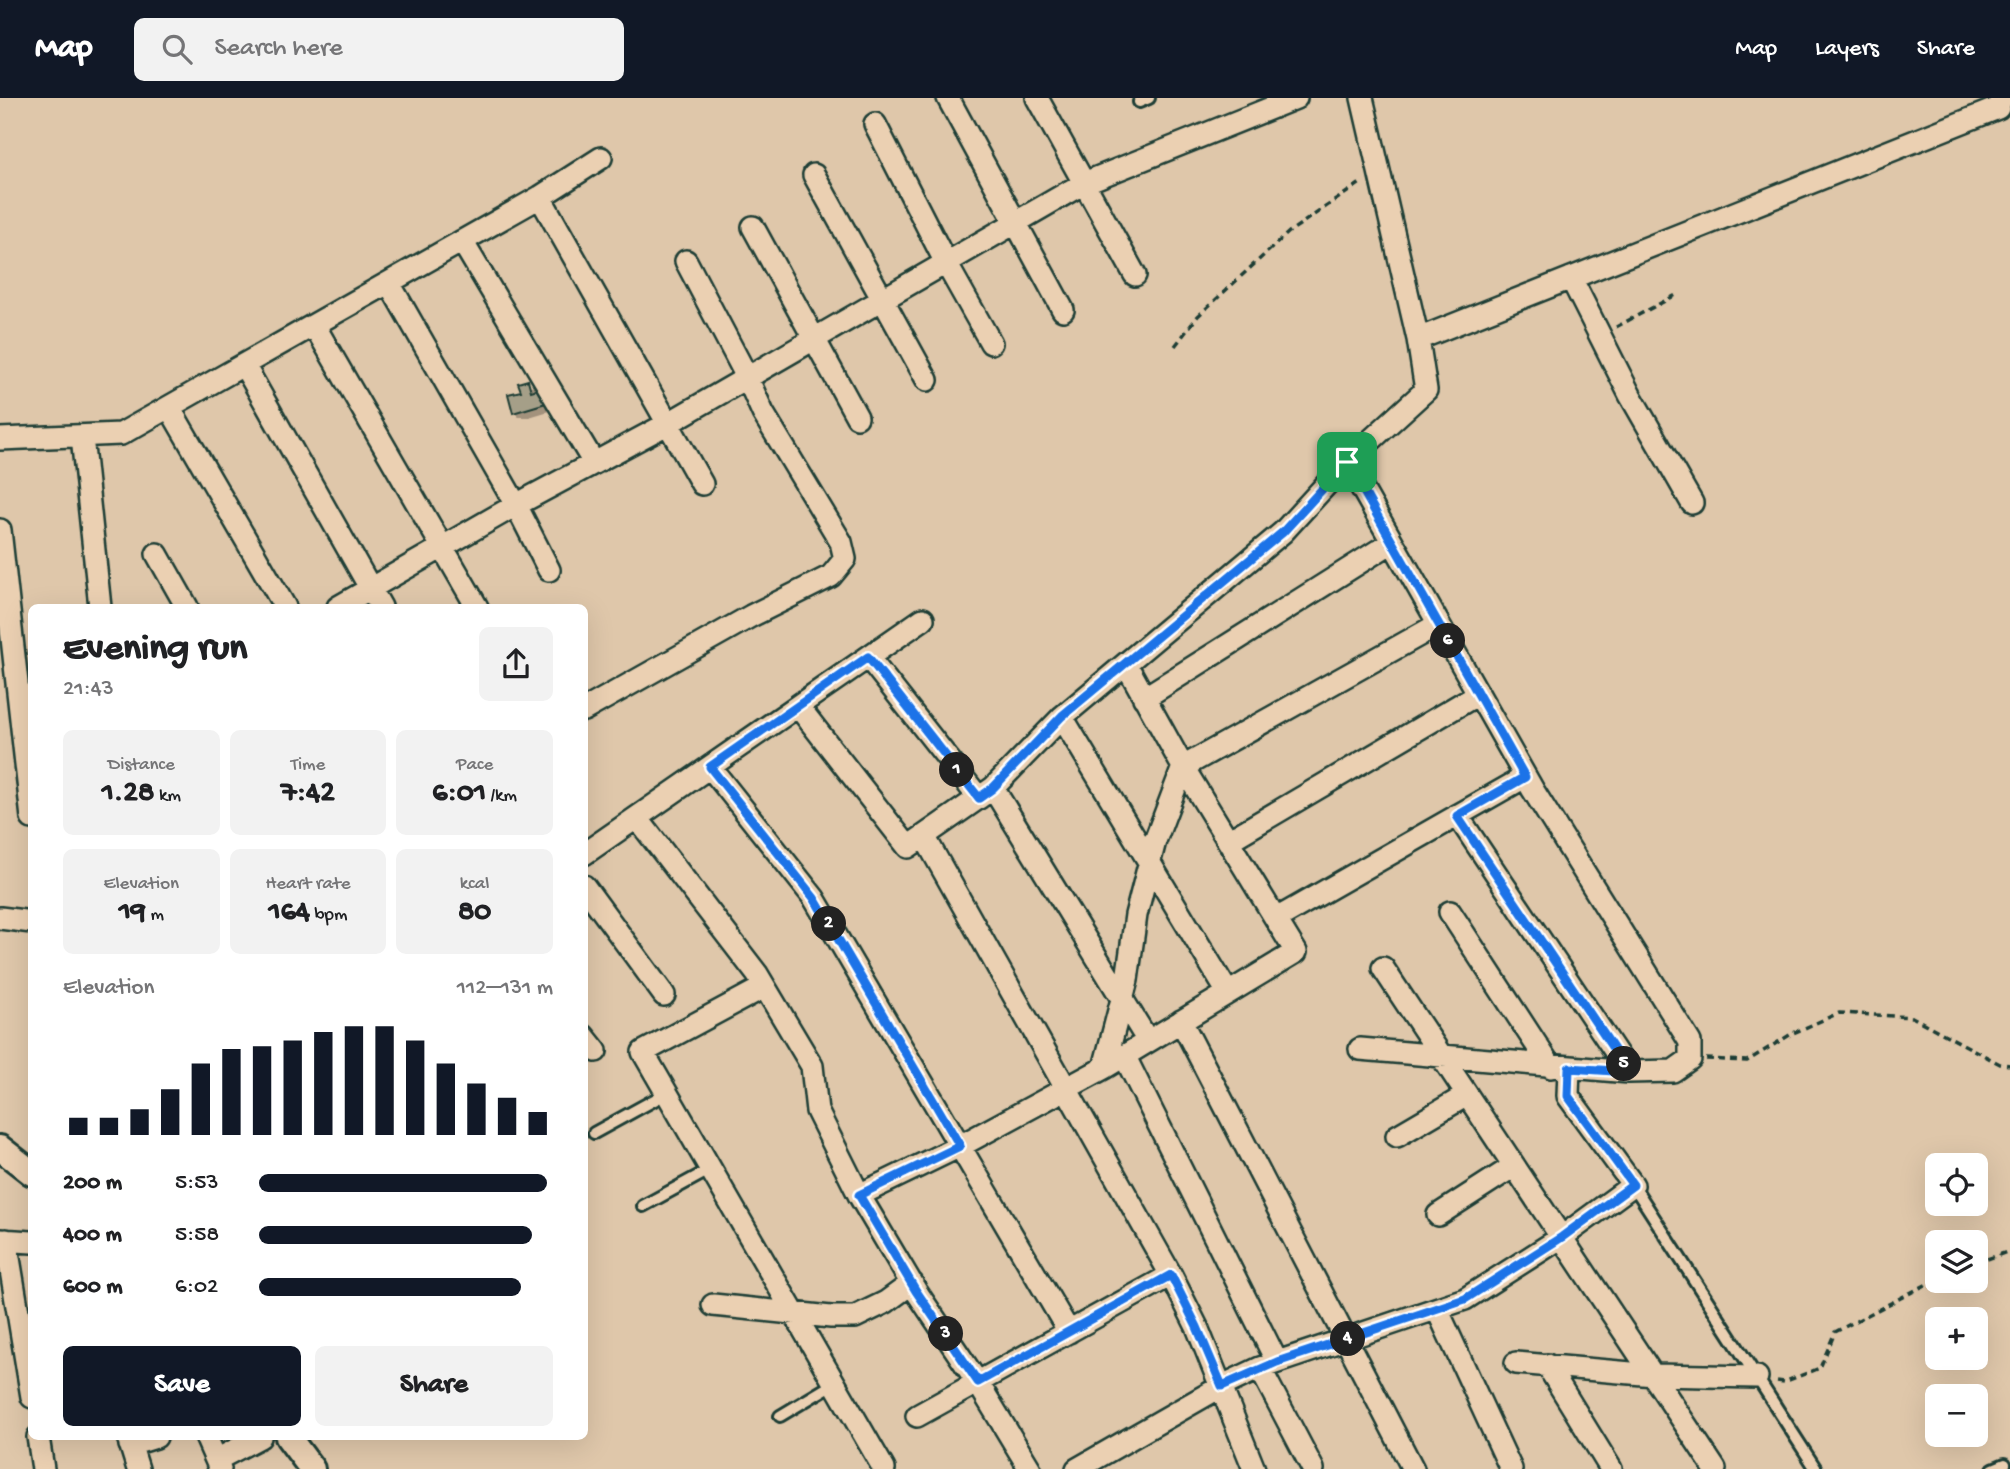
<!DOCTYPE html>
<html lang="en">
<head>
<meta charset="utf-8">
<style>
	body { margin:0; font-family:"Gochi Hand",sans-serif; background:#f2f2f2; color:#202124; height:100vh; display:flex; flex-direction:column; font-size:26px; white-space:nowrap }
	* { box-sizing:border-box; margin:0 }
	p { font-size:23px; color:#757577 }
	.icon { flex:none; width:38px; height:38px; fill:none; stroke:currentColor; stroke-width:2; stroke-linecap:round; stroke-linejoin:round }
	.map { position:relative; flex:1; overflow:hidden }
	.details { position:absolute; left:28px; top:506px; width:560px; height:836px; display:flex; flex-direction:column; background:#fff; border-radius:10px; box-shadow:0 7px 28px #0002 }
	.details>* { flex:none }
	.fabs { position:absolute; left:1925px; top:1055px; display:grid; gap:14px }
	.fabs a { display:grid; place-items:center; width:63px; height:63px; border-radius:10px; background:#fff; box-shadow:0 7px 28px #0002; font-size:35px }
	.pin { position:absolute; display:grid; place-items:center; width:60px; height:60px; color:#fff; margin:-30px; border-radius:14px; box-shadow:0 4px 10px #0006 }
	.km { position:absolute; width:35px; height:35px; margin:-18px; border-radius:50%; background:#222; color:#fff; font-size:19px; line-height:35px; text-align:center }
	.round { display:grid; place-items:center; flex:none; width:74px; height:74px; border-radius:10px; background:#f2f2f2 }
	.head { display:flex; align-items:center; justify-content:space-between; height:119px; padding:0 35px }
	h1 { font-size:38px; font-weight:700; line-height:52px }
	.metrics { display:grid; grid-template-columns:repeat(3,1fr); gap:10px; height:119px; padding:7px 35px }
	.metrics div { display:grid; align-content:center; border-radius:10px; background:#f2f2f2; text-align:center }
	.metrics b { font-size:30px; font-weight:700 }
	.metrics small { font-size:19px; font-weight:400 }
	.metrics p { font-size:19px }
	.chart { height:196px; padding:14px 35px }
	.chart p { display:flex; justify-content:space-between }
	.chart svg { width:100%; height:126px; margin-top:7px; stroke:#111827; stroke-width:6 }
	.action { display:flex; gap:14px; margin-top:auto; padding:14px 35px }
	.action a { flex:1; height:80px; border-radius:10px; background:#111827; color:#fff; font-size:28px; font-weight:700; line-height:80px; text-align:center }
	.action a+a { background:#f2f2f2; color:#202124 }
	ul { padding:0 35px; list-style:none; font-size:23px }
	li { display:grid; grid-template-columns:112px 84px 1fr; align-items:center; height:52px }
	li i { height:18px; border-radius:9px; background:#111827 }
	header { display:flex; align-items:center; gap:42px; box-sizing:border-box; height:98px; padding:0 35px; background:#111827; color:#fff }
	header strong { font-size:33px }
	nav { display:flex; gap:38px; margin-inline-start:auto; font-size:24px }
	.search { width:490px; height:63px; background:#f2f2f2; display:flex; align-items:center; gap:18px; box-sizing:border-box; padding:0 24px; border-radius:10px; color:#757577; font-size:26px }
	.map>svg:first-child { display:block }
	.building { fill:#a59f88; stroke:#1f3d34; stroke-width:2; filter:url(#shadow) }
	.lines { fill:none; stroke-linecap:round; stroke-linejoin:round }
	.service-casing { stroke:#1f3d34; stroke-width:16 }
	.minor-casing { stroke:#1f3d34; stroke-width:26 }
	.tertiary-casing { stroke:#1f3d34; stroke-width:30 }
	.path { stroke:#1f3d34; stroke-width:3.5; stroke-dasharray:7 5; stroke-linecap:butt }
	.service { stroke:#ebd0b2; stroke-width:10 }
	.minor { stroke:#ebd0b2; stroke-width:21 }
	.tertiary { stroke:#ebd0b2; stroke-width:24 }
	.route-casing { stroke:#fff; stroke-width:14 }
	.route { stroke:#1a73e8; stroke-width:9 }
</style>
</head>
<body>
<header>
<strong>Map</strong>
<div class="search"><svg class="icon" aria-label="search" viewBox="0 0 24 24"><circle cx="10" cy="10" r="6"/><path d="M15 15l6 6"/></svg>Search here</div>
<nav><a>Map</a><a>Layers</a><a>Share</a></nav>
</header>
<div class="map">
<svg width="2010" height="1371" viewBox="0 0 2010 1371">
	<defs>
		<filter id="shadow"><feDropShadow dx="6" dy="6" stdDeviation="0" flood-color="#0004"/></filter>
	</defs>
	<rect width="100%" height="100%" fill="#dfc7aa"/>
	<filter id="ink" filterUnits="userSpaceOnUse"><feTurbulence type="fractalNoise" baseFrequency=".0143" numOctaves="2"/><feDisplacementMap in="SourceGraphic" scale="14" xChannelSelector="R" yChannelSelector="G"/><feConvolveMatrix kernelMatrix="1 2 1 2 8 2 1 2 1" color-interpolation-filters="sRGB"/></filter>
	<g filter="url(#ink)">
		<path class="building" d="M528 282 531 293 541 290 546 305 513 315 508 296 521 293 518 285Z"/>
		<g class="lines">
			<defs>
				<path id="service" d="M1139 4 1149 0
					M594 1035 667 995
					M1633 1087 1816 1371
					M643 1108 711 1071
					M780 1318 835 1285
					M1993 1371 2005 1366"/>
				<path id="minor" d="M948 0 1063 212
					M1037 0 1135 177
					M875 26 946 165 991 245
					M814 77 927 282
					M540 99 702 386
					M753 129 857 319
					M462 143 594 365
					M1571 180 1630 297 1692 405
					M389 185 516 407 549 472
					M314 227 477 509
					M1418 241 1998 10 2001 0
					M244 267 381 509
					M169 309 285 509
					M82 339 100 509
					M0 341 121 336 540 99 601 60
					M1347 364 1533 692 1690 944V961L1673 973 1629 974 1360 951
					M0 432 32 720
					M157 456 187 509
					M338 509 516 407 667 326 1084 85 1296 0
					M868 559 979 700
					M1144 600 1392 444
					M798 608 908 749 993 690 1062 619 1283 434 1347 364 1426 292 1418 241 1362 0
					M584 612 751 518 831 478 845 461 841 444 763 315 747 279 686 163
					M1062 619 1228 895
					M710 669 814 800 1069 1234
					M993 690 1148 943
					M1457 717 1629 974
					M637 720 757 876 812 968 817 1013 859 1097 916 1193 978 1285 1030 1371
					M924 738 1171 1177 1197 1229 1254 1371
					M1228 743 1478 596
					M584 756 923 521
					M584 788 664 897
					M1450 814 1551 969
					M0 820 32 824
					M1276 821 1525 679
					M1383 870 1715 1371
					M764 889 643 954 884 1371
					M1181 923 1413 1371
					M584 938 596 953
					M1124 957 1277 1264
					M1104 970 1127 882 1136 817 1155 743 1183 669 1439 526
					M1397 1038 1467 997
					M859 1097 960 1048 1104 970 1296 854 1183 669 1126 566
					M1438 1117 1514 1068
					M0 1142 32 1144
					M6 1142 32 1299
					M713 1207 831 1219H855L886 1204 912 1185
					M1437 1211 1511 1371
					M1516 1265 1654 1277 1757 1279
					M1547 1267 1611 1371
					M1260 1270 1313 1371
					M917 1318 1171 1177
					M38 1339 43 1371
					M128 1339 138 1371
					M206 1339 220 1371
					M130 1347 156 1339
					M216 1362 260 1339
					M1077 1371 1222 1288 1260 1270 1465 1201 1562 1139 1633 1087 1568 998 1569 970"/>
				<path id="tertiary" d="M0 1050 32 1075
					M288 1339 312 1371"/>
			</defs>
			<use href="#service" class="service-casing"/>
			<use href="#minor" class="minor-casing"/>
			<use href="#tertiary" class="tertiary-casing"/>
			<path class="path" d="M1616 229 1676 197
				M1175 248 1198 218 1289 134 1362 84
				M1706 961 1747 963 1793 935 1839 915 1912 919 2000 966 2010 967
				M1976 1165 2010 1153
				M1777 1283 1784 1284 1820 1270 1835 1234 1937 1181"/>
			<use href="#service" class="service"/>
			<use href="#minor" class="minor"/>
			<use href="#tertiary" class="tertiary"/>
		</g>
	</g>
	<g class="lines" filter="url(#ink)">
		<defs>
			<path id="route" d="M1347 364 1525 679 1457 718 1629 974 1569 970 1568 998 1633 1087 1562 1139 1465 1201 1277 1264 1222 1288 1197 1229 1171 1177 978 1284 916 1193 859 1097 960 1048 814 800 710 669 868 559 979 700 993 690 1062 618 1283 434Z"/>
		</defs>
		<use href="#route" class="route-casing"/>
		<use href="#route" class="route"/>
	</g>
</svg>
<div class="fabs">
<a><svg class="icon" aria-label="locate" viewBox="0 0 24 24"><circle cx="12" cy="12" r="6"/><path d="M12 2v4M12 18v4M2 12h4M18 12h4"/></svg></a>
<a><svg class="icon" aria-label="layers" viewBox="0 0 24 24"><path d="M12 4l9 5-9 5-9-5zM3 14l9 5 9-5"/></svg></a>
<a>+</a>
<a>−</a>
</div>
<div class="pin" style="left:1347px;top:364px;background:#1e9e55"><svg class="icon" aria-label="arrive" viewBox="0 0 24 24"><path d="M6 21V4h12l-3 4 3 4H6"/></svg></div>
<b class="km" style="left:957px;top:672px">1</b>
<b class="km" style="left:829px;top:826px">2</b>
<b class="km" style="left:946px;top:1236px">3</b>
<b class="km" style="left:1348px;top:1241px">4</b>
<b class="km" style="left:1624px;top:966px">5</b>
<b class="km" style="left:1448px;top:543px">6</b>
<section class="details">
<div class="head"><div><h1>Evening run</h1><p>21:43</p></div><a class="round"><svg class="icon" aria-label="share" viewBox="0 0 24 24"><path d="M12 15V3M7 8l5-5 5 5M5 13v7h14v-7"/></svg></a></div>
<div class="metrics">
<div><p>Distance</p><b>1.28<small> km</small></b></div>
<div><p>Time</p><b>7:42</b></div>
<div><p>Pace</p><b>6:01<small> /km</small></b></div>
</div>
<div class="metrics">
<div><p>Elevation</p><b>19<small> m</small></b></div>
<div><p>Heart rate</p><b>164<small> bpm</small></b></div>
<div><p>kcal</p><b>80</b></div>
</div>
<div class="chart"><p><span>Elevation</span>112–131 m</p>
<svg viewBox="0 0 160 44" preserveAspectRatio="none"><path d="M5 44V38M15 44V38M25 44V35M35 44V28M45 44V19M55 44V14M65 44V13M75 44V11M85 44V8M95 44V6M105 44V6M115 44V11M125 44V19M135 44V26M145 44V31M155 44V36"/></svg>
</div>
<ul>
<li><b>200 m</b>5:53<i style="width:98%"></i></li>
<li><b>400 m</b>5:58<i style="width:93%"></i></li>
<li><b>600 m</b>6:02<i style="width:89%"></i></li>
</ul>
<div class="action"><a>Save</a><a>Share</a></div>
</section>
</div>
</body>
</html>
